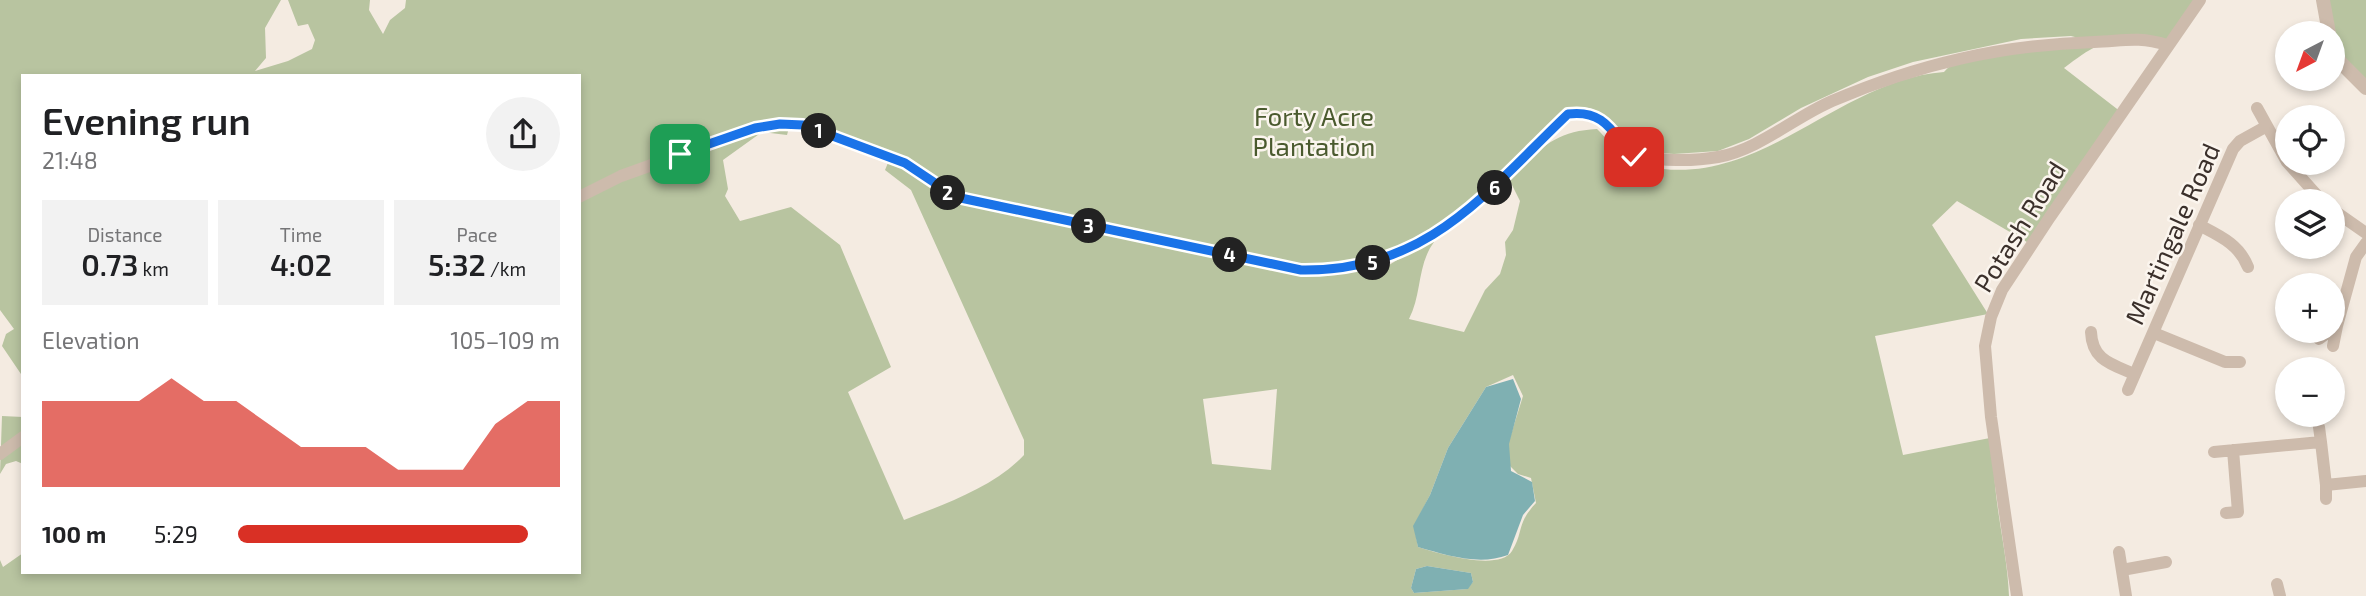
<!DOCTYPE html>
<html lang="en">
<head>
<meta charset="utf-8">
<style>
	body { margin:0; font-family:"Exo 2",sans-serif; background:#f2f2f2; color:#202124; height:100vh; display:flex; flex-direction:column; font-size:26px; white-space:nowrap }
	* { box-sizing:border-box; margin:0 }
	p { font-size:23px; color:#757577 }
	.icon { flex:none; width:38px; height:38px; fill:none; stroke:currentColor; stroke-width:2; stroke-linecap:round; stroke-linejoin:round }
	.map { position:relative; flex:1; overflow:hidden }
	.panel { position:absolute; left:21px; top:74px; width:560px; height:500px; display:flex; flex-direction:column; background:#fff; border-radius:0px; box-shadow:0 4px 10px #0003 }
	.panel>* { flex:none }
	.needle { width:46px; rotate:221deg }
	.buttons { position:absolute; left:2275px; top:21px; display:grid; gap:14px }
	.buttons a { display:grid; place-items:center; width:70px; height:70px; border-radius:50%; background:#fff; box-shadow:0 4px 10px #0003; font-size:35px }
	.pin { position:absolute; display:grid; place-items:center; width:60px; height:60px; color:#fff; margin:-30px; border-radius:14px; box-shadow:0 4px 10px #0006 }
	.km { position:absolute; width:35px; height:35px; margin:-18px; border-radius:50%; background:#222; color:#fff; font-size:19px; line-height:35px; text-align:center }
	.round { display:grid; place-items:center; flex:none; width:74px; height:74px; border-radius:37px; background:#f2f2f2 }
	.head { display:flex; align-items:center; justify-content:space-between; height:119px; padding:0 21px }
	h1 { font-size:38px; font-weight:600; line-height:52px }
	.figures { display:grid; grid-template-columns:repeat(3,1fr); gap:10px; height:119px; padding:7px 21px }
	.figures div { display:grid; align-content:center; border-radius:0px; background:#f2f2f2; text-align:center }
	.figures b { font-size:30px; font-weight:600 }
	.figures small { font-size:19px; font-weight:400 }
	.figures p { font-size:19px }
	.chart { height:196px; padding:14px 21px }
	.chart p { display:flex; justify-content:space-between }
	.chart svg { width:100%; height:126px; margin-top:7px; fill:#d93025; opacity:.7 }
	ul { padding:0 21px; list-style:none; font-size:23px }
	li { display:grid; grid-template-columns:112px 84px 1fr; align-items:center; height:52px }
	li i { height:18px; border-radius:9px; background:#d93025 }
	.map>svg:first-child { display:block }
	.green { fill:#b8c4a0; fill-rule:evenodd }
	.water { fill:#7fb0b2 }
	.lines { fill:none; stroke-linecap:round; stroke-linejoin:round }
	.minor { stroke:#cdbbac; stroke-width:12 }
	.tertiary { stroke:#cdbbac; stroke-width:14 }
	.route-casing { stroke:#fff; stroke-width:14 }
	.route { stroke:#1a73e8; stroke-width:9 }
	.labels { text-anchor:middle; stroke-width:5; stroke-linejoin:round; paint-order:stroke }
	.park-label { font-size:26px; fill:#4a5a2e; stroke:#fbf5ee }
	.street-label { font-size:26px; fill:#3b302b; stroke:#fbf5ee }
</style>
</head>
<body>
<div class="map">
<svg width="2366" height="596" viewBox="0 0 2366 596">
	<rect width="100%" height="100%" fill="#f4ebe1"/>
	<path class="green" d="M0 0H281L265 28 266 58 255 71 288 61 312 49 315 40 308 24 298 26 288 0H370L369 10 383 34 390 20 405 8 406 0H2200L2167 45C2119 31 2102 39 2064 68L2121 112 2032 245 1957 201 1932 225 1988 314 1875 336 1903 455 1995 437C1989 490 2007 543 2009 596H0V560L3 567 23 553V572H579V75H23V377L2 346 6 334 14 329 0 310ZM2071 36 2094 42C2057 48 1969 41 1944 72 1844 79 1767 180 1663 169 1657 168 1648 169 1642 167 1625 161 1609 141 1597 129 1554 131 1537 150 1510 181L1520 201 1513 230 1505 242 1506 255 1500 274 1485 290 1464 332 1409 319C1422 294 1417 265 1434 242L1430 240 1389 265 1341 273 1339 269 1301 270 956 197 905 163 890 158 885 170 911 190 1024 440V455C994 487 945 504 904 520L848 392 891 367 840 245 791 207 740 221 725 196 728 189 723 160 762 132 787 135 790 124 781 118 907 157 956 192 1303 264C1326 265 1368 264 1389 256 1459 226 1511 161 1565 109 1601 99 1617 128 1639 151L1674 154 1718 151 1749 139 1801 108 1868 77 1913 62 2021 39ZM1513 375 1523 396 1508 444 1510 466 1518 474 1531 478 1536 503C1516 524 1524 532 1512 551 1499 572 1437 553 1418 547L1414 526 1430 495 1448 448 1486 387ZM1277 389 1271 470 1212 464 1203 399ZM1427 566 1471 573 1473 582 1467 589 1414 593 1411 588 1416 569Z
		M2323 0H2366V88L2333 47V33Z
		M2 416 23 417V464L16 461 6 464 0 474Z"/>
	<path class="water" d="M1513 379 1521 399 1509 444 1511 471 1532 482 1535 501 1523 515 1508 555C1479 566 1446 555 1418 547L1413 526 1430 495 1448 448 1486 387Z
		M1427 566 1471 573 1473 582 1468 589 1414 593 1411 588 1416 569Z"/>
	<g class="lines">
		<path class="minor" d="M2257 108 2287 162
			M2288 163 2322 201
			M579 197 621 176 755 128 781 124 803 125 905 163 956 197 1301 270C1428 272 1484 193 1568 114 1605 110 1613 133 1634 157 1662 160 1690 162 1718 157 1758 150 1795 117 1832 101 1919 64 2000 45 2094 42 2124 41 2137 36 2167 45
			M2333 210 2366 233
			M2199 225C2220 236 2239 244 2248 267
			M2333 329 2337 326 2356 257 2366 243
			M2091 332C2092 360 2111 364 2134 374
			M2154 333 2225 362H2240
			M2319 339 2330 331
			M2333 346 2337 326
			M2128 390 2233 149 2240 141 2267 126
			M2319 427 2321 442
			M2214 452 2321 442 2326 485 2366 481
			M0 454 23 437
			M2326 499V485
			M2226 513 2238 512 2233 450
			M2119 552 2126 596
			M2122 570 2166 562
			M2277 584 2280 596
			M2017 596 1991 417 1985 346 1991 317 2002 290 2050 217 2200 0"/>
		<path class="tertiary" d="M2323 0 2329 33
			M2333 47 2340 62 2366 88"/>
	</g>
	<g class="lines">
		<defs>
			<path id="route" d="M680 154 755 128 780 124 803 125 905 163 956 197 1301 270C1428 272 1485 193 1568 114 1605 109 1613 134 1634 157"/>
		</defs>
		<use href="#route" class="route-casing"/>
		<use href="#route" class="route"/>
	</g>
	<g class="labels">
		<g class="park-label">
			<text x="1314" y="126">Forty Acre<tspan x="1314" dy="30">Plantation</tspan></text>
		</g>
		<g class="street-label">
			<text transform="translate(2020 227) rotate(-58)" y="9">Potash Road</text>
			<text transform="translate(2173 234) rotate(-66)" y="9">Martingale Road</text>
		</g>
	</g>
</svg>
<div class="buttons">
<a><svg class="needle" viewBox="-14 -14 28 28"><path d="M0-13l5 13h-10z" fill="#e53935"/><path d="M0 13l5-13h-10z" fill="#757577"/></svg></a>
<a><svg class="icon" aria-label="locate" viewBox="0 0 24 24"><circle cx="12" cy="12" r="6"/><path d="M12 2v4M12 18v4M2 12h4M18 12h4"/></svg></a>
<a><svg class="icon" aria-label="layers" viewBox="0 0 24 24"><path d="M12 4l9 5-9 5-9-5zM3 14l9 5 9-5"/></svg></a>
<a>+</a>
<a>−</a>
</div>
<div class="pin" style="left:680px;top:154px;background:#1e9e55"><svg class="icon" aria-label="arrive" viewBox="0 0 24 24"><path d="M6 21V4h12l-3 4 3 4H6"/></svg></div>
<div class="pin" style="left:1634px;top:157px;background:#d93025"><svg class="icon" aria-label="check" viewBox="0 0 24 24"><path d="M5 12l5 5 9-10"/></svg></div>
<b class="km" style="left:819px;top:131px">1</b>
<b class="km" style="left:948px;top:193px">2</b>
<b class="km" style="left:1089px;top:226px">3</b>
<b class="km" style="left:1230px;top:255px">4</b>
<b class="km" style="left:1373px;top:263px">5</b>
<b class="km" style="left:1495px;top:188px">6</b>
<section class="panel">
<div class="head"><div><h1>Evening run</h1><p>21:48</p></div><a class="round"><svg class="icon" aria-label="share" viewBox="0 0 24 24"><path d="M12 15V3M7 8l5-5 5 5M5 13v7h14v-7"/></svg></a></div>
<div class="figures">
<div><p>Distance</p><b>0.73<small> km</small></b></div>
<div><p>Time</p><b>4:02</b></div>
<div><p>Pace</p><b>5:32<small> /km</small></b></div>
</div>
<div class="chart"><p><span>Elevation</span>105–109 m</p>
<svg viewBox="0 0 160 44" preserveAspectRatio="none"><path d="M0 44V14L10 14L20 14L30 14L40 6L50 14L60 14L70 22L80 30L90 30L100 30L110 38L120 38L130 38L140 22L150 14L160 14V44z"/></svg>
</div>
<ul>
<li><b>100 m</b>5:29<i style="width:90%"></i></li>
</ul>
</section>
</div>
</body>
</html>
